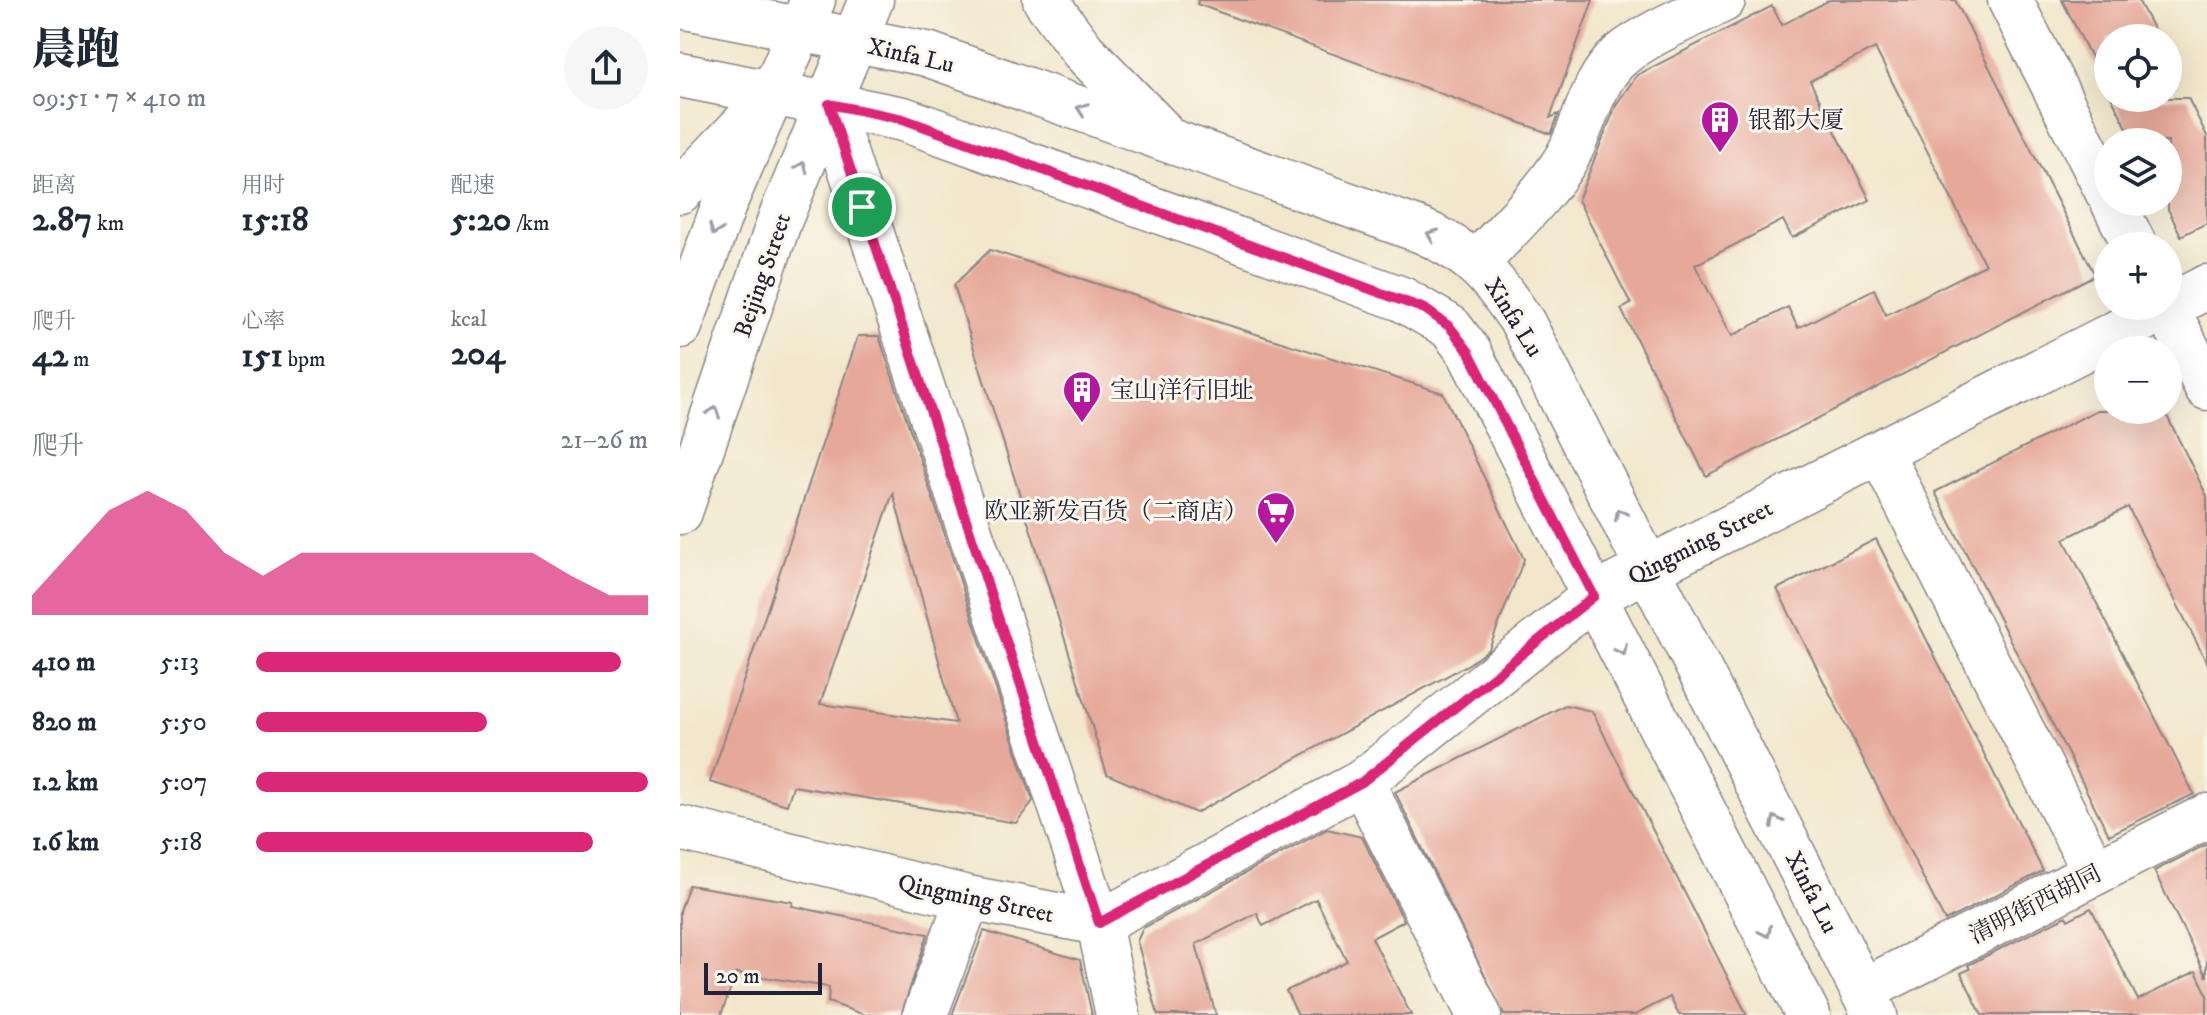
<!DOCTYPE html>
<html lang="zh">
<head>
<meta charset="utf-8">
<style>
	body { margin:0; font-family:"IM FELL DW Pica","Noto Serif SC",serif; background:#f6f6f7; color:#1f2937; height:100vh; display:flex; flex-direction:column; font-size:30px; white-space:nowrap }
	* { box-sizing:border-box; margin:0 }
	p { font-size:26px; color:#747a83 }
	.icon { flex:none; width:44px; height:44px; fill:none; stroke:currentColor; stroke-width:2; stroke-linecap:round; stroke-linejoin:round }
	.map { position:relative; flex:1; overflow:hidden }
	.details { display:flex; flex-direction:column; background:#fff; width:680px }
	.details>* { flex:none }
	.buttons { position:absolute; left:1414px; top:24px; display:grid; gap:16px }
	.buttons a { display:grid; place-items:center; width:88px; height:88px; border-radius:50%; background:#fff; box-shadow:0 8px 32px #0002; font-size:40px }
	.scale { position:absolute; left:24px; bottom:20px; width:118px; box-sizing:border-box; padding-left:8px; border:4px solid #22223b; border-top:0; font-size:22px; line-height:28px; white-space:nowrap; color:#22223b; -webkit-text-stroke:6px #fbf7ec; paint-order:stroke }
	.pin { position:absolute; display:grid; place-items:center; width:68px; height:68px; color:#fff; margin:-34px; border:4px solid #fff; border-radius:50%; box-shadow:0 2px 8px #0007 }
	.round { display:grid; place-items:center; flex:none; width:84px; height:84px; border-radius:42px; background:#f6f6f7 }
	.headline { display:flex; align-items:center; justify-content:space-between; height:136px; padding:0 32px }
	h1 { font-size:44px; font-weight:800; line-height:60px }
	.metrics { display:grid; grid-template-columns:repeat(3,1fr); gap:12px; height:136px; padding:8px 32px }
	.metrics div { display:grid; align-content:center }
	.metrics b { font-size:34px; font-weight:800 }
	.metrics small { font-size:22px; font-weight:400 }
	.metrics p { font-size:22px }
	.chart { height:224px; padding:16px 32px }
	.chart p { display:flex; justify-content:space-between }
	.chart svg { width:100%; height:144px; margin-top:8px; fill:#db2777; opacity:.7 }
	ul { padding:0 32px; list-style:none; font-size:26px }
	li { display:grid; grid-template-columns:128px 96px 1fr; align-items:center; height:60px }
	li i { height:20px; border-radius:10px; background:#db2777 }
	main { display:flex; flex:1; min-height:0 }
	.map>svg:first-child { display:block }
	.building { fill:#e6a899; fill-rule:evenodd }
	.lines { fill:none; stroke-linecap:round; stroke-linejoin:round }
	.minor-casing { stroke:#8a8484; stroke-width:47 }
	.major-casing { stroke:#8a8484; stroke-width:47 }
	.minor { stroke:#fff; stroke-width:44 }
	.major { stroke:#fff; stroke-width:44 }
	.oneway { stroke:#9c9ca7 }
	.route-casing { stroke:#fff; stroke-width:16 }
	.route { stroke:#db2777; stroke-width:10 }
	.labels { text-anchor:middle; stroke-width:6; stroke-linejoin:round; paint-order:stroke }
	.street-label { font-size:24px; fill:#22223b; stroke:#fbf7ec }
	.poi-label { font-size:24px; fill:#22223b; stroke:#fbf7ec; text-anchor:start }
</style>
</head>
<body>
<main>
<section class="details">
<div class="headline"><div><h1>晨跑</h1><p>09:51 · 7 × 410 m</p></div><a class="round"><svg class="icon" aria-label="share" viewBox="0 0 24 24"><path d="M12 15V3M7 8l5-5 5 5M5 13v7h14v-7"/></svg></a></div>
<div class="metrics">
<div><p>距离</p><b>2.87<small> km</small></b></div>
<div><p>用时</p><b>15:18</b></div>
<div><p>配速</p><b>5:20<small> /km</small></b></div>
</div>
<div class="metrics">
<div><p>爬升</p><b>42<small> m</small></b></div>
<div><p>心率</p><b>151<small> bpm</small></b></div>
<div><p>kcal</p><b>204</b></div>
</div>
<div class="chart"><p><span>爬升</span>21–26 m</p>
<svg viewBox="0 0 160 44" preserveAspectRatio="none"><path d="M0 44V38L10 25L20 12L30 6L40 12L50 25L60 32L70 25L80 25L90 25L100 25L110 25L120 25L130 25L140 32L150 38L160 38V44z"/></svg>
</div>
<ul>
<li><b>410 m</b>5:13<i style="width:93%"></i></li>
<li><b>820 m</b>5:50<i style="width:59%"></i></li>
<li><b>1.2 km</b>5:07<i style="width:100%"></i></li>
<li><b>1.6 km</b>5:18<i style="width:86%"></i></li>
</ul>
</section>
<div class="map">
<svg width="1527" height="1015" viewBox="0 0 1527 1015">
	<rect width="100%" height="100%" fill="#fbf7ec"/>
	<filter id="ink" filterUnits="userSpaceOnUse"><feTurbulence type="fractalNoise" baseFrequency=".0125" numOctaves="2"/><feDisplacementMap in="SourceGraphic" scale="16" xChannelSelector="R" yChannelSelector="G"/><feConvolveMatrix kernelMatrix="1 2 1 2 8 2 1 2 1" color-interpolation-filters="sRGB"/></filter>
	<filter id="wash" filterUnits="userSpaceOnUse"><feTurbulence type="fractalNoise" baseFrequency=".006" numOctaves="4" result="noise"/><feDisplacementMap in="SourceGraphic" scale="32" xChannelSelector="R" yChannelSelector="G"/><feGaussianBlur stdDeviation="1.8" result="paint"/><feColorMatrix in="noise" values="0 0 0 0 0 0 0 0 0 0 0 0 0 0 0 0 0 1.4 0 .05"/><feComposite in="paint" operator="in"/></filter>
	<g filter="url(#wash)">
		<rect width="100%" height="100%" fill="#f2e7cc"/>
		<g id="blocks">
			<path class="building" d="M518 0H913L870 118 879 114 871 134 517 4Z
				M1150 0H1275L1415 275 1026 476 941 309 951 304 898 200 937 103 957 75 1092 6 1102 25ZM1195 48 1305 265 1206 315 1194 289 1118 328 1108 307 1052 336 1015 265 1103 220 1112 238 1190 200 1130 81Z
				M1382 0H1458L1478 38H1428V91Z
				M1432 98H1508L1527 136V223L1501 236 1488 209V142H1454Z
				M310 250 763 393 844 559 809 649 789 664 516 813 427 774 274 285Z
				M178 336H199L353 801 336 823 113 786 107 805 30 782ZM213 493 276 723 140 704Z
				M1417 410H1484L1527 496V663L1448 507 1384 539 1514 794 1429 835 1255 492Z
				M1196 539 1363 871 1265 921 1097 589Z
				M885 705 912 711 1067 1015H999L990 997 955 1015H824L715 792Z
				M647 829 682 837 724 921 692 938 731 1015H618L606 991 667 961 636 899 583 926 577 913 516 944 536 1015H478L457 941 463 928Z
				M1527 844V977L1474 871Z
				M9 885 113 902 112 906 248 934 221 1015H185L148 1002 149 987 56 973 41 1015H0V911Z
				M1411 908 1458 1000 1516 971 1527 994V1015H1302L1281 973 1290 969 1288 965 1386 916 1388 920Z
				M304 931 400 960 412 1015H272Z"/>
		</g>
	</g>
	<g filter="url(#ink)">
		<use href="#blocks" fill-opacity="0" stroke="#8a8484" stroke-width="2"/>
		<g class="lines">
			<defs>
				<path id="minor" d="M1330 0 1428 193
					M149 104 419 923 438 1015
					M0 191 88 99
					M1433 202 1455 246
					M798 262C827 229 863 197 886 159 905 126 910 83 940 56 969 32 1009 17 1043 0
					M1486 306 1527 388
					M1200 452 1415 873
					M682 782 799 1015
					M0 828 288 898 419 923 682 782 914 596 1527 287
					M1182 991 1527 816
					M245 1015 288 898"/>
				<path id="major" d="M365 0 403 51 479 129
					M0 6 247 54 742 231C794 254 812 277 843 323L1195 1015
					M0 75 223 119 722 299 770 327 789 352 1128 1015
					M0 326 45 202 133 0
					M0 512 100 219 191 0"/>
			</defs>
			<use href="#minor" class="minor-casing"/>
			<use href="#major" class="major-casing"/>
			<use href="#minor" class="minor"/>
			<use href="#major" class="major"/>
		</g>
		<defs><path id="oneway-chevron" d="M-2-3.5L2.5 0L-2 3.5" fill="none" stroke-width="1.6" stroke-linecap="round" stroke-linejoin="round" transform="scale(2)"/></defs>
		<g class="oneway">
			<use href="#oneway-chevron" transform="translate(402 109) rotate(-160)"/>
			<use href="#oneway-chevron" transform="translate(122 167) rotate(-67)"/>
			<use href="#oneway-chevron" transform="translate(35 230) rotate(110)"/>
			<use href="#oneway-chevron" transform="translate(752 235) rotate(-157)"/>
			<use href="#oneway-chevron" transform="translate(34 412) rotate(-71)"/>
			<use href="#oneway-chevron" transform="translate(940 514) rotate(-117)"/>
			<use href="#oneway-chevron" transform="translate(942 650) rotate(63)"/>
			<use href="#oneway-chevron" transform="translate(1096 821) rotate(-117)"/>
			<use href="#oneway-chevron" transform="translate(1086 932) rotate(63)"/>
		</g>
	</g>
	<g class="lines" filter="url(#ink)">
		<defs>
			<path id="route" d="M149 104 223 119 745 309 770 327 789 352 914 596 682 782 419 923Z"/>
		</defs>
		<use href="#route" class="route-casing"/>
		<use href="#route" class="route"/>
	</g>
	<defs>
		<symbol id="building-pin" viewBox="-11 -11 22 30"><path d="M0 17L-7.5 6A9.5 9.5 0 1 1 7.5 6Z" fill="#b5179e" stroke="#fbf7ec"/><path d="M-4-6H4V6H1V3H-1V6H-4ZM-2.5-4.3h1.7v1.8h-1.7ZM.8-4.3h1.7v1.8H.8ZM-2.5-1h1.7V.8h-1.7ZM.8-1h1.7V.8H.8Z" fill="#fff"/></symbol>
		<symbol id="supermarket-pin" viewBox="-11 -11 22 30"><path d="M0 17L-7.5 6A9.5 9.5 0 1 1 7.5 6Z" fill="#b5179e" stroke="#fbf7ec"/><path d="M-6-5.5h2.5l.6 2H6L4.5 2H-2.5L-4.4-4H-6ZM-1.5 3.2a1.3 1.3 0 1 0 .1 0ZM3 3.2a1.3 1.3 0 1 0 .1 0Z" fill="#fff"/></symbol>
	</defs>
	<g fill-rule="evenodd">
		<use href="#building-pin" x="1018" y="98" width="44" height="60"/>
		<use href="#building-pin" x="380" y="368" width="44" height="60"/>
		<use href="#supermarket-pin" x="574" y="489" width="44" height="60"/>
	</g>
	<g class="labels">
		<g class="street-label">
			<text transform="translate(231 55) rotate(13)" y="8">Xinfa Lu</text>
			<text transform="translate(82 275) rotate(-71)" y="8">Beijing Street</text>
			<text transform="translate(834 317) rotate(58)" y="8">Xinfa Lu</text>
			<text transform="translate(1020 542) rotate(-27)" y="8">Qingming Street</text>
			<text transform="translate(1132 892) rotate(63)" y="8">Xinfa Lu</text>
			<text transform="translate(296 898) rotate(12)" y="8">Qingming Street</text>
			<text transform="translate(1355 904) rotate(-27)" y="8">清明街西胡同</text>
		</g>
		<g class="poi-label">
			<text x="1068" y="128">银都大厦</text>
			<text x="430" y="398">宝山洋行旧址</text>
			<text x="568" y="519" text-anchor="end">欧亚新发百货（二商店）</text>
		</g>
	</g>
</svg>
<div class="buttons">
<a><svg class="icon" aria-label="locate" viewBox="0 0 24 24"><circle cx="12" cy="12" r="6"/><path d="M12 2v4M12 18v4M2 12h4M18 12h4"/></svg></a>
<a><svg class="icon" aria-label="layers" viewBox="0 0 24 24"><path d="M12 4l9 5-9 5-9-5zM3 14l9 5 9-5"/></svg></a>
<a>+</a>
<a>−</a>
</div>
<div class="scale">20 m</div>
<div class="pin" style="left:182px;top:207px;background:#1e9e55"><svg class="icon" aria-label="arrive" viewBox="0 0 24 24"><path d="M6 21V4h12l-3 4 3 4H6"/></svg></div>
</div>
</main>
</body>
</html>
